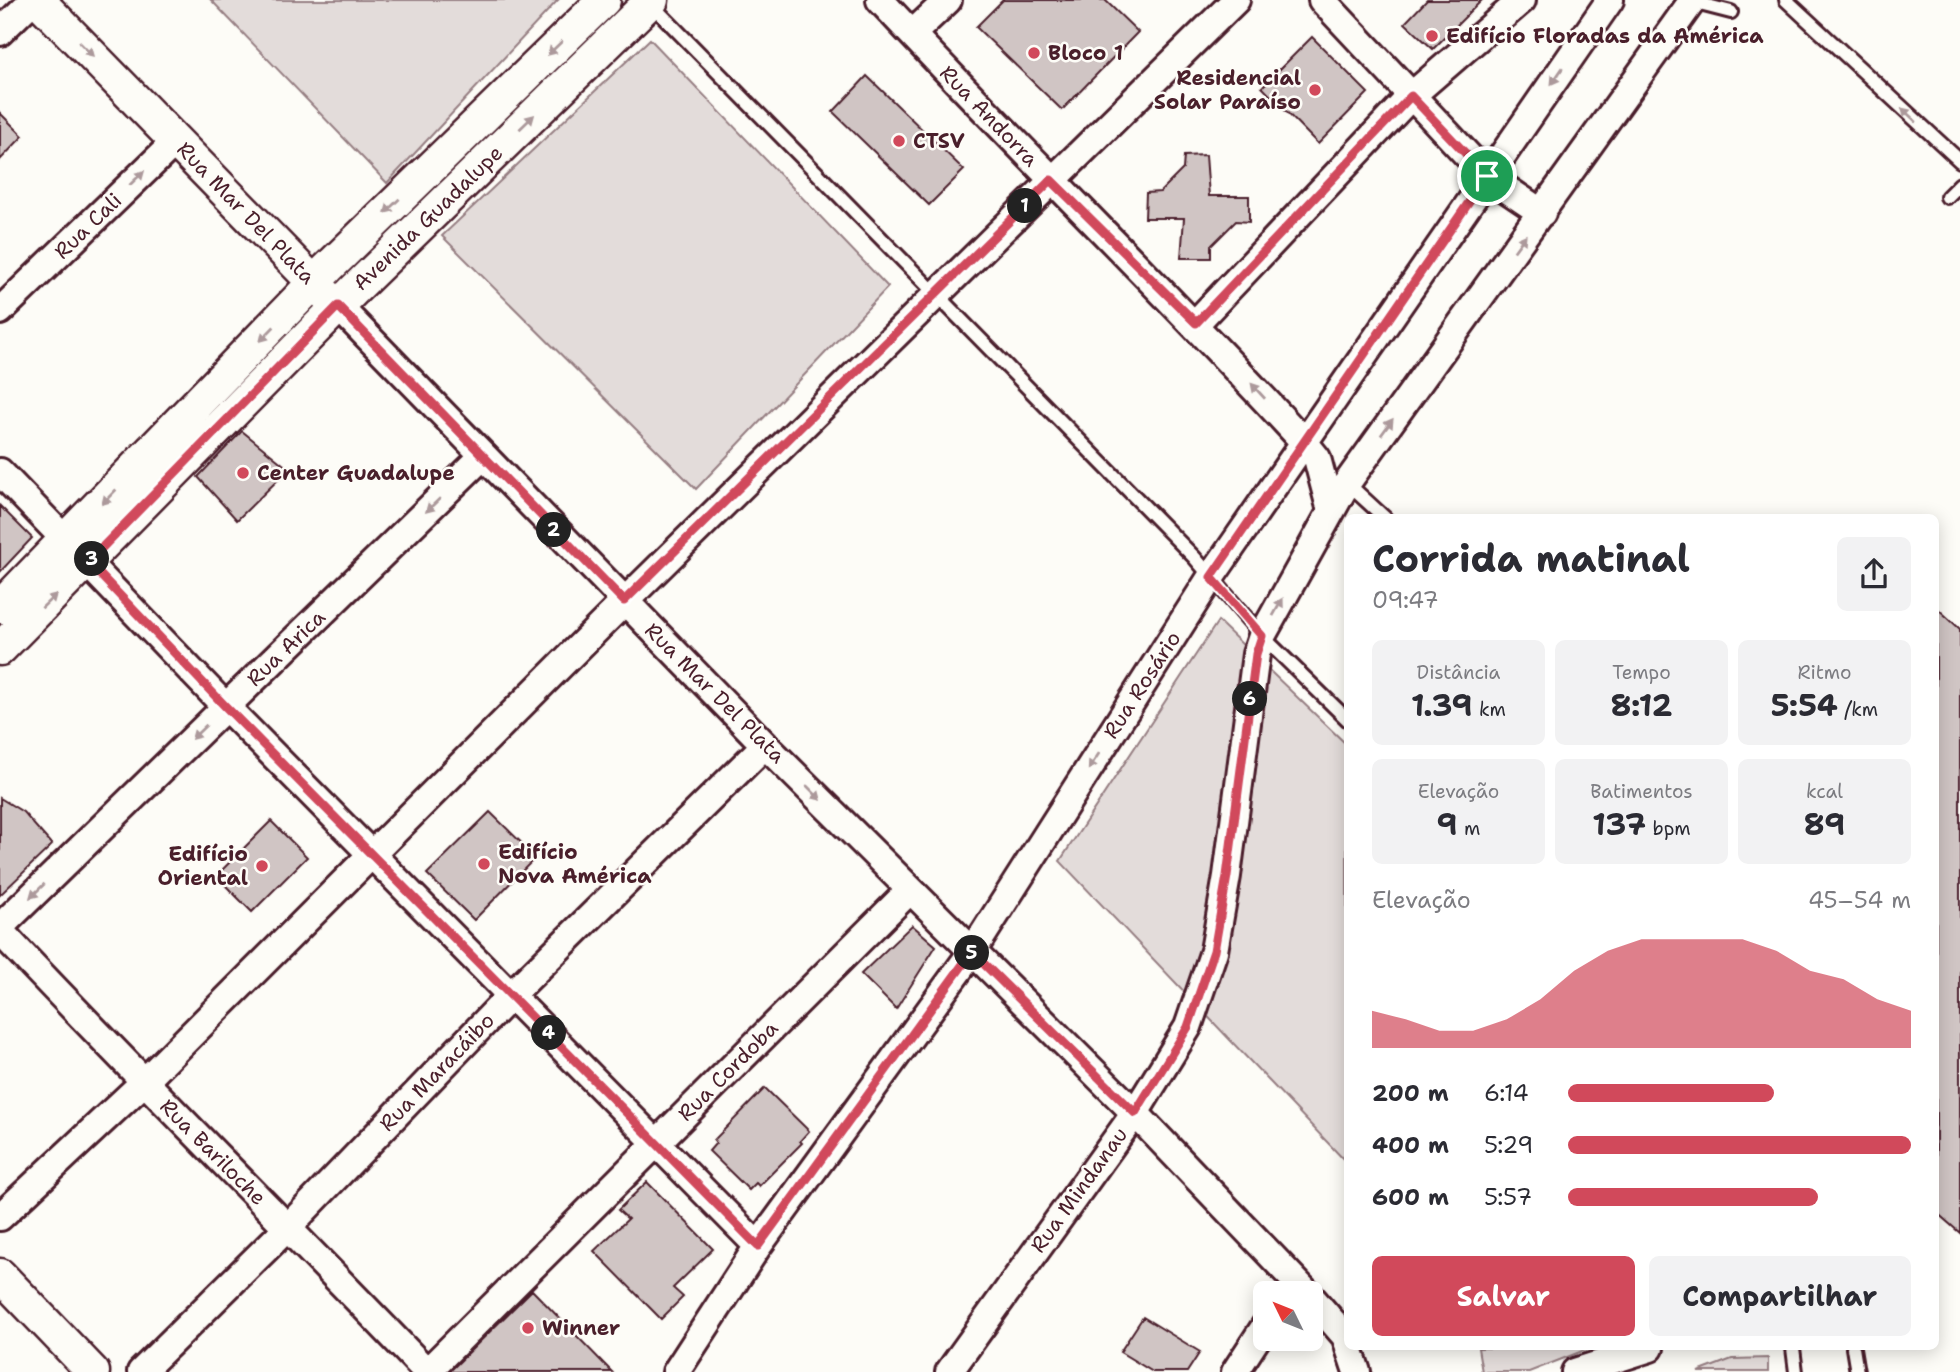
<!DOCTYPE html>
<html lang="pt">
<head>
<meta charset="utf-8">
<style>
	body { margin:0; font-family:"Shantell Sans",sans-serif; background:#f2f2f3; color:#2b2b33; height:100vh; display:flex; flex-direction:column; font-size:26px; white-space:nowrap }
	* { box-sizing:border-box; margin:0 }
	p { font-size:23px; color:#7c7c81 }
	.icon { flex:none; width:38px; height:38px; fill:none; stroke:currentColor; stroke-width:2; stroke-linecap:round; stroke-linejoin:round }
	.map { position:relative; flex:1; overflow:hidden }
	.sheet { position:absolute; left:1344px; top:514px; width:595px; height:836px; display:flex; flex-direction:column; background:#fff; border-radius:10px; box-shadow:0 4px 18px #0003 }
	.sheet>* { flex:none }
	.needle { width:46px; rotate:313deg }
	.fabs { position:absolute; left:1253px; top:1281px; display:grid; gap:14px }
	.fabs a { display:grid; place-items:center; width:70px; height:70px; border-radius:10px; background:#fff; box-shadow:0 4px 18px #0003; font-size:35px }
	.pin { position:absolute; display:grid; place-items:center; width:60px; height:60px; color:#fff; margin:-30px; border:4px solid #fff; border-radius:50%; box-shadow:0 2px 7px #0007 }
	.km { position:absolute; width:35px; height:35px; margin:-18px; border-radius:50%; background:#222; color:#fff; font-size:19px; line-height:35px; text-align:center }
	.round { display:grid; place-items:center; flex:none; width:74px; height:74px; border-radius:10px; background:#f2f2f3 }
	.overview { display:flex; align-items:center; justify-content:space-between; height:119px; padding:0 28px }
	h1 { font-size:38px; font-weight:700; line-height:52px }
	.figures { display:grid; grid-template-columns:repeat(3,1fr); gap:10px; height:119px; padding:7px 28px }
	.figures div { display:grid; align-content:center; border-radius:10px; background:#f2f2f3; text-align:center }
	.figures b { font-size:30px; font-weight:700 }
	.figures small { font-size:19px; font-weight:400 }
	.figures p { font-size:19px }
	.chart { height:196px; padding:14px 28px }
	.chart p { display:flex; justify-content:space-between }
	.chart svg { width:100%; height:126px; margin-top:7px; fill:#d1495b; opacity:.7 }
	.cta { display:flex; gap:14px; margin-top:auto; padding:14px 28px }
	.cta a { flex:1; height:80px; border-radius:10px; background:#d1495b; color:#fff; font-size:28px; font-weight:700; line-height:80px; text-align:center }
	.cta a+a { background:#f2f2f3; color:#2b2b33 }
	ul { padding:0 28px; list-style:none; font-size:23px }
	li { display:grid; grid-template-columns:112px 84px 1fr; align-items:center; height:52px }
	li i { height:18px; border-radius:9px; background:#d1495b }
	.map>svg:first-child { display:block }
	.green { fill:#e3dcda; stroke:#967e82; stroke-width:2 }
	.building { fill:#d0c5c4; stroke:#4a1f2b; stroke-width:2 }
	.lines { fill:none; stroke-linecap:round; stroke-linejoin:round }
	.service-casing { stroke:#4a1f2b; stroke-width:18 }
	.minor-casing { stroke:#4a1f2b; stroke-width:32 }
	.tertiary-casing { stroke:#4a1f2b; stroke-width:37 }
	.service { stroke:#fdfcf7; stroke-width:12 }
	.minor { stroke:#fdfcf7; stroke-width:26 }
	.tertiary { stroke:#fdfcf7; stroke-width:32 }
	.oneway { fill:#ac999b }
	.route-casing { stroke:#fff; stroke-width:14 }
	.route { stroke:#d1495b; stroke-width:9 }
	.poi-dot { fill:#d1495b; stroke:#fdfcf7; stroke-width:2.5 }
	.labels { text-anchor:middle; stroke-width:5; stroke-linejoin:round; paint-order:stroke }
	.poi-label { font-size:21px; font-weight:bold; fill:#4a1f2b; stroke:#fdfcf7; text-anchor:start }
	.street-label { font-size:21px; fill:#4a1f2b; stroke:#fdfcf7 }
</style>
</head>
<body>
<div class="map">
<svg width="1960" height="1372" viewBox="0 0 1960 1372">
	<rect width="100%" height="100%" fill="#fdfcf7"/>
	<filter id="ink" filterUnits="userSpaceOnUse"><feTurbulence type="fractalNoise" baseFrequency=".0143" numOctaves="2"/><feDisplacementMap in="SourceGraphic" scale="14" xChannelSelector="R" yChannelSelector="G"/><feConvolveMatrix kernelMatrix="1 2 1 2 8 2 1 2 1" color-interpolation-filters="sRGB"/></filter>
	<g filter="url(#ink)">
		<path class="green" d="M211 0H558L387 183Z
			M650 39 888 287 696 489 442 236Z
			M1218 621 1347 745V1163L1060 861Z
			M1478 1348H1590L1529 1372H1482Z
			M1768 1358V1372H1698L1732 1359Z"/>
		<path class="building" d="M1003 0H1105L1138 32 1062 110 976 27Z
			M1427 0H1482L1433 49 1405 23Z
			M1312 37 1368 93 1318 144 1262 87Z
			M867 76 964 170 929 205 833 112Z
			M0 113 23 136 0 160Z
			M1206 155 1209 196H1249V222L1236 221 1211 246V258H1181L1184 218H1145L1146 193 1160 192 1183 169 1184 156Z
			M242 431 289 469 237 520 198 477Z
			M0 506 32 538 0 572Z
			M1936 607 1960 629V1233L1936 1212Z
			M0 798 23 812 52 845 0 895Z
			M490 812 536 857 474 920 427 874Z
			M271 821 307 857 252 912 216 876Z
			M912 925 936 946 896 1009 861 974Z
			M765 1088 809 1131 800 1141 802 1143 759 1186 756 1183 749 1190 709 1151 716 1143 714 1140Z
			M647 1182 713 1249 673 1288 683 1297 661 1319 594 1251 628 1219 618 1210Z
			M532 1290 612 1372H449Z
			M1143 1317 1200 1352 1187 1372H1153L1120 1352Z"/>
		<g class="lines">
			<defs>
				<path id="service" d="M1786 0 1960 161
					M1692 2 1731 12
					M650 3 1194 557 1262 636 1348 720
					M1947 197 1960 184
					M1347 483 1385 518
					M1793 1348 1796 1372
					M1853 1348 1857 1372"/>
				<path id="minor" d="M880 0C1019 150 1166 291 1304 442L1317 458 1331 511
					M1322 0 1487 176 1542 213
					M0 32 33 0
					M912 34 948 0
					M338 306 765 745 1135 1113 1307 1293
					M0 311 177 140
					M1196 323 1411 96 1522 0
					M0 472 225 706 758 1246
					M0 927 482 457
					M0 931C140 1080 286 1224 427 1372
					M0 1217 143 1083 624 602 1236 0
					M1311 1297 1345 1336 1348 1344
					M1349 1348 1357 1372
					M141 1372 288 1227 512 994 765 745
					M427 1372 910 890
					M676 1372 758 1246 972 952 1211 577 1610 0
					M949 1372 1135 1113 1188 1027 1214 951 1227 876 1256 654 1262 636 1347 483 1693 0
					M1235 1372 1265 1326
					M1575 1372 1650 1348"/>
				<path id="tertiary" d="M38 0 329 298
					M0 607 328 268 604 0
					M0 649 354 290 652 0
					M0 1275 93 1372"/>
			</defs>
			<use href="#service" class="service-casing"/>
			<use href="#minor" class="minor-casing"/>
			<use href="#tertiary" class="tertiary-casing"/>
			<use href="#service" class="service"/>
			<use href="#minor" class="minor"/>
			<use href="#tertiary" class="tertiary"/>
		</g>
		<defs><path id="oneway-solid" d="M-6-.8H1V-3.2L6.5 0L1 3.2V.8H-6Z" transform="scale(1.75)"/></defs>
		<g class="oneway">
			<use href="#oneway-solid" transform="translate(555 48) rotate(136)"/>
			<use href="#oneway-solid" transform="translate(86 49) rotate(45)"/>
			<use href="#oneway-solid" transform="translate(1557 76) rotate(125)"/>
			<use href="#oneway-solid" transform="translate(1909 115) rotate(-137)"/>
			<use href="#oneway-solid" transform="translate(527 122) rotate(-44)"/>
			<use href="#oneway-solid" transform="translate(137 178) rotate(-44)"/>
			<use href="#oneway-solid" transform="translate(392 206) rotate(136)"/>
			<use href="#oneway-solid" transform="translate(1520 243) rotate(-54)"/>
			<use href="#oneway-solid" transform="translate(267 334) rotate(134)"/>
			<use href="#oneway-solid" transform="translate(1258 391) rotate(-132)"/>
			<use href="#oneway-solid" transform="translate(1387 427) rotate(-54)"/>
			<use href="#oneway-solid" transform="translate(109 497) rotate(134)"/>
			<use href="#oneway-solid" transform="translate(433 505) rotate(136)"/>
			<use href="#oneway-solid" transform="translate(49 601) rotate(-44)"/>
			<use href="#oneway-solid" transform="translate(1278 607) rotate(-61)"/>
			<use href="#oneway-solid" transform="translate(199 732) rotate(136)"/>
			<use href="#oneway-solid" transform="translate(1094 761) rotate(123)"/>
			<use href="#oneway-solid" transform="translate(814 793) rotate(45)"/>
			<use href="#oneway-solid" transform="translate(37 891) rotate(136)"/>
		</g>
	</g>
	<g class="lines" filter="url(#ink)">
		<defs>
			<path id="route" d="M1411 96 1487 176 1211 577 1262 636 1256 654 1227 876 1214 951 1188 1027 1135 1113 972 952 758 1246 225 706 88 562 338 306 624 601 1051 180 1196 323Z"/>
		</defs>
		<use href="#route" class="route-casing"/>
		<use href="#route" class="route"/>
	</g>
	<g class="poi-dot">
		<circle cx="1432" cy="36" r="7"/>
		<circle cx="1034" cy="53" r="7"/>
		<circle cx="1315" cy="90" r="7"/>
		<circle cx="899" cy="141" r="7"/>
		<circle cx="243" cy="473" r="7"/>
		<circle cx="484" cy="864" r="7"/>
		<circle cx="262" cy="866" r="7"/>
		<circle cx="528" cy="1328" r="7"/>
	</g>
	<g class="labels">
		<g class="poi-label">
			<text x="1446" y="43">Edifício Floradas da América</text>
			<text x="1048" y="60">Bloco 1</text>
			<text x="1301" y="85" text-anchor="end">Residencial<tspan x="1301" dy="24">Solar Paraíso</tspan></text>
			<text x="913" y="148">CTSV</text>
			<text x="257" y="480">Center Guadalupe</text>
			<text x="498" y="859">Edifício<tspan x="498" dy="24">Nova América</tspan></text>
			<text x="248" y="861" text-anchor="end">Edifício<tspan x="248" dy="24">Oriental</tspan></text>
			<text x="542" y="1335">Winner</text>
		</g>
		<g class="street-label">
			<text transform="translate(989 116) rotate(46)" y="7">Rua Andorra</text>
			<text transform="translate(246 213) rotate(46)" y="7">Rua Mar Del Plata</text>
			<text transform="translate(428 218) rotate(-44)" y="7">Avenida Guadalupe</text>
			<text transform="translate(88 226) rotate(-44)" y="7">Rua Cali</text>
			<text transform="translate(286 648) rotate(-44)" y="7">Rua Arica</text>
			<text transform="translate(1142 685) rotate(-57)" y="7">Rua Rosário</text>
			<text transform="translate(715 693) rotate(45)" y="7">Rua Mar Del Plata</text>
			<text transform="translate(728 1071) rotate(-45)" y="7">Rua Cordoba</text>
			<text transform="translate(437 1072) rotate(-46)" y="7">Rua Maracáibo</text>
			<text transform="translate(213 1152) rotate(45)" y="7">Rua Bariloche</text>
			<text transform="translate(1079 1190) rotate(-54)" y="7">Rua Mindanau</text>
		</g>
	</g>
</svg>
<div class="fabs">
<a><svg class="needle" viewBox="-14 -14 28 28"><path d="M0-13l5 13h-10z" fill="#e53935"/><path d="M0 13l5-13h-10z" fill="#7c7c81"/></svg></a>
</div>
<div class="pin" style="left:1487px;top:176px;background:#1e9e55"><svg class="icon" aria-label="arrive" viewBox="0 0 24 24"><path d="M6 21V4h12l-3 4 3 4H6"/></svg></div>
<b class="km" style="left:1025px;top:206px">1</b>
<b class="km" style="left:554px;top:530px">2</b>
<b class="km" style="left:92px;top:559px">3</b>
<b class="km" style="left:549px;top:1033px">4</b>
<b class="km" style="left:972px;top:953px">5</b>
<b class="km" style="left:1250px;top:699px">6</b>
<section class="sheet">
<div class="overview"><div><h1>Corrida matinal</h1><p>09:47</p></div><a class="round"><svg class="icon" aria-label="share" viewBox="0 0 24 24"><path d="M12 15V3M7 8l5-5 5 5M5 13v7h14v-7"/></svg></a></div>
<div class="figures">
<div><p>Distância</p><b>1.39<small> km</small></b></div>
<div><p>Tempo</p><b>8:12</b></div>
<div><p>Ritmo</p><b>5:54<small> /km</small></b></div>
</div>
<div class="figures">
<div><p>Elevação</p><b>9<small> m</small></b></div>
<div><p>Batimentos</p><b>137<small> bpm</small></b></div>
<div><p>kcal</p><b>89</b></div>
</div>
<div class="chart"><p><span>Elevação</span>45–54 m</p>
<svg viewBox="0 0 160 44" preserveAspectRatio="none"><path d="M0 44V31L10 34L20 38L30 38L40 34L50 27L60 17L70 10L80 6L90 6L100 6L110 6L120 10L130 17L140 20L150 27L160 31V44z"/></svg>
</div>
<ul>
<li><b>200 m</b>6:14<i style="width:60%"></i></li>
<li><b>400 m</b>5:29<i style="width:100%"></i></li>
<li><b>600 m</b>5:57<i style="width:73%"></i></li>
</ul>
<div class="cta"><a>Salvar</a><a>Compartilhar</a></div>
</section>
</div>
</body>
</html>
